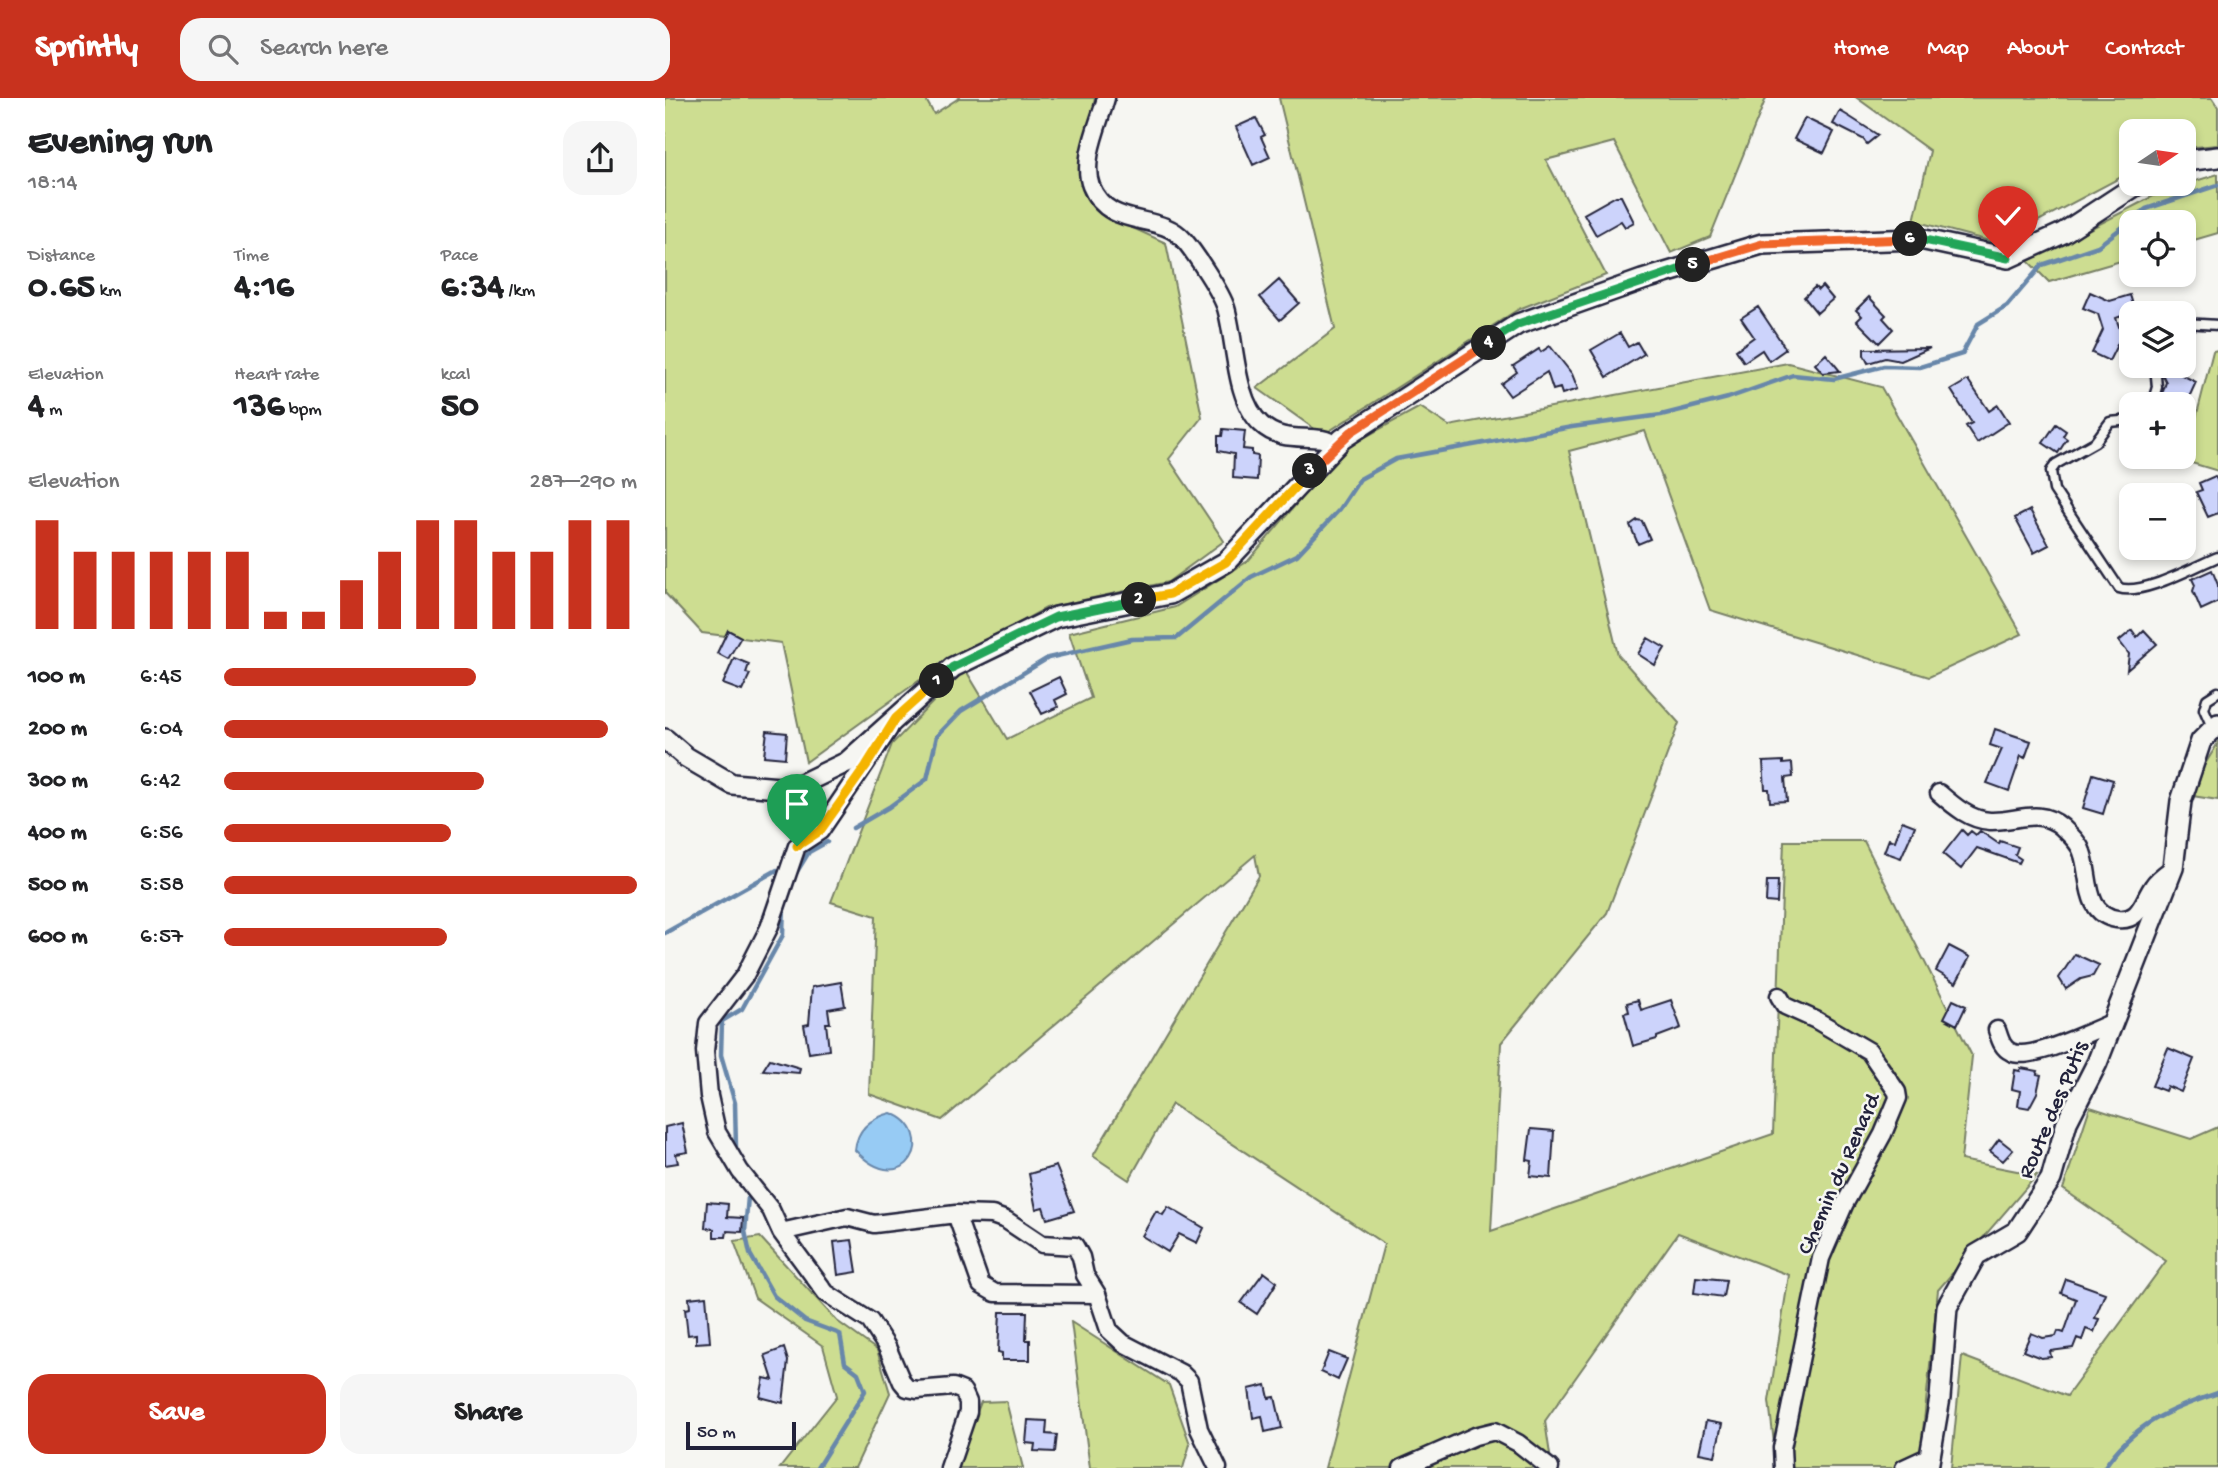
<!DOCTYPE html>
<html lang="en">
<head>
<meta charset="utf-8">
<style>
	body { margin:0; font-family:"Gochi Hand",sans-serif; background:#f6f6f6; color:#202124; height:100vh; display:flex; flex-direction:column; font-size:26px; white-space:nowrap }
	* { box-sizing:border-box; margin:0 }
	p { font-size:23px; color:#757577 }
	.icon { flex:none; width:38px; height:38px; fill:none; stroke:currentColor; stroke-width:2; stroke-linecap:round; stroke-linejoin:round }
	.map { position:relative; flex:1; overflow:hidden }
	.drawer { display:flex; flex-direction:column; background:#fff; width:665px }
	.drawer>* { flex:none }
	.needle { width:46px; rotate:77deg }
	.buttons { position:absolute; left:1454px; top:21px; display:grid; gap:14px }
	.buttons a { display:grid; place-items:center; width:77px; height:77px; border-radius:14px; background:#fff; box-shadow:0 4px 10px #0003; font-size:35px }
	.scale { position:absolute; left:21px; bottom:18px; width:110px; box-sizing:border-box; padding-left:7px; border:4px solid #22223b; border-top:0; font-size:19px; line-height:24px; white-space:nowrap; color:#22223b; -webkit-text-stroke:5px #f6f6f2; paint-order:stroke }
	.pin { position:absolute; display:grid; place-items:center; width:60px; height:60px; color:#fff; margin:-72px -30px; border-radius:50% 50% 50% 0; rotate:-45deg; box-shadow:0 0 7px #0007 }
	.pin .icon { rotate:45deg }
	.km { position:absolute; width:35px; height:35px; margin:-18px; border-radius:50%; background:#222; color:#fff; font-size:19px; line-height:35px; text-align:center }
	.round { display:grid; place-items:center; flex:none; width:74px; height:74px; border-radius:21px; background:#f6f6f6 }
	.overview { display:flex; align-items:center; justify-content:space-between; height:119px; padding:0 28px }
	h1 { font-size:38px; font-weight:700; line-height:52px }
	.figures { display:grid; grid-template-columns:repeat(3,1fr); gap:10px; height:119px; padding:7px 28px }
	.figures div { display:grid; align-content:center }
	.figures b { font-size:35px; font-weight:700 }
	.figures small { font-size:19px; font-weight:400 }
	.figures p { font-size:19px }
	.chart { height:196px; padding:14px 28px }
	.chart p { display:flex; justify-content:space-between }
	.chart svg { width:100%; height:126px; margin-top:7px; stroke:#c8321e; stroke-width:6 }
	.primary-button { display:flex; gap:14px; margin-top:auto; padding:14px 28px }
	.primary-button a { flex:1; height:80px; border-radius:21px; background:#c8321e; color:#fff; font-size:28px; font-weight:700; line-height:80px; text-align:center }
	.primary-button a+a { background:#f6f6f6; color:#202124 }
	ul { padding:0 28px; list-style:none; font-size:23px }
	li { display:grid; grid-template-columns:112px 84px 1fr; align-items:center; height:52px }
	li i { height:18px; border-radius:9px; background:#c8321e }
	header { display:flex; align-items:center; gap:42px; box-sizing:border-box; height:98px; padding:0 35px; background:#c8321e; color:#fff }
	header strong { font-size:33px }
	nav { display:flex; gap:38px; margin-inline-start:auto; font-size:24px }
	.search { width:490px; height:63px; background:#f6f6f6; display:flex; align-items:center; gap:18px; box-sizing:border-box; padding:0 24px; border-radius:21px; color:#757577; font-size:26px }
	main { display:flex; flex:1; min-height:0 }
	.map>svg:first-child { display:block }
	.green { fill:#cddd91; stroke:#788066; stroke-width:2 }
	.water { fill:#97cbf4; stroke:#6887aa; stroke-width:2 }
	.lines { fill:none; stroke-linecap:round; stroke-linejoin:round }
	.stream { stroke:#6887aa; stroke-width:4.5 }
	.building { fill:#ccd3fb; stroke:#22223b; stroke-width:2 }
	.service-casing { stroke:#22223b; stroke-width:13 }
	.minor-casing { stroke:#22223b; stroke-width:21 }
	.tertiary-casing { stroke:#22223b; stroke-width:24 }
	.service { stroke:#f6f6f2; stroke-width:8 }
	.minor { stroke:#f6f6f2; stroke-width:16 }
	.tertiary { stroke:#f6f6f2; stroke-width:19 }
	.split-1-casing { stroke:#fff; stroke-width:14 }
	.split-2-casing { stroke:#fff; stroke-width:14 }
	.split-3-casing { stroke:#fff; stroke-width:14 }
	.split-4-casing { stroke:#fff; stroke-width:14 }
	.split-5-casing { stroke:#fff; stroke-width:14 }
	.split-6-casing { stroke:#fff; stroke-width:14 }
	.split-7-casing { stroke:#fff; stroke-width:14 }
	.split-1 { stroke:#f5b400; stroke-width:9 }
	.split-2 { stroke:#22a559; stroke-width:9 }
	.split-3 { stroke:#f5b400; stroke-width:9 }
	.split-4 { stroke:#f0652b; stroke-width:9 }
	.split-5 { stroke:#22a559; stroke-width:9 }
	.split-6 { stroke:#f0652b; stroke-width:9 }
	.split-7 { stroke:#22a559; stroke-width:9 }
	.labels { text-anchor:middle; stroke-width:5; stroke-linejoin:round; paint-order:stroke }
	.street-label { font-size:23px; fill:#22223b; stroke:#f6f6f2 }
</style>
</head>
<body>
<header>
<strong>Sprintly</strong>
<div class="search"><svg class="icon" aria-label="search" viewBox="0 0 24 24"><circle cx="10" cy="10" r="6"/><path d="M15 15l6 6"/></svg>Search here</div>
<nav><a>Home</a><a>Map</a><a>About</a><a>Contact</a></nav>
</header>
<main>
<section class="drawer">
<div class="overview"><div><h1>Evening run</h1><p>18:14</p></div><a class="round"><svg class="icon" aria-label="share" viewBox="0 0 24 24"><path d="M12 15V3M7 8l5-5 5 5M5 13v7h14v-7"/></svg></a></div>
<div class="figures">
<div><p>Distance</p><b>0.65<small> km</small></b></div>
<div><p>Time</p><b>4:16</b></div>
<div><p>Pace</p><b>6:34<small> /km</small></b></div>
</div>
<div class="figures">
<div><p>Elevation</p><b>4<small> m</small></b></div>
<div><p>Heart rate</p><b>136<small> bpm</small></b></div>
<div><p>kcal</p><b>50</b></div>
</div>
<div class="chart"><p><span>Elevation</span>287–290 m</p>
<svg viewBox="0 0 160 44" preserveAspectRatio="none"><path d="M5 44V6M15 44V17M25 44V17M35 44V17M45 44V17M55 44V17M65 44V38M75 44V38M85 44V27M95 44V17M105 44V6M115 44V6M125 44V17M135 44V17M145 44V6M155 44V6"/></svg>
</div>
<ul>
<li><b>100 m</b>6:45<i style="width:61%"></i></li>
<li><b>200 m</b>6:04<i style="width:93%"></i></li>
<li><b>300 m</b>6:42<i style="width:63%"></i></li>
<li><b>400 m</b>6:56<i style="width:55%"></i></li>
<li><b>500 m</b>5:58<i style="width:100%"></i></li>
<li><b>600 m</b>6:57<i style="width:54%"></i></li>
</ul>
<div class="primary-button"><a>Save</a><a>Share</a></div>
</section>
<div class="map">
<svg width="1553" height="1370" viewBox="0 0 1553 1370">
	<rect width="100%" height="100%" fill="#f6f6f2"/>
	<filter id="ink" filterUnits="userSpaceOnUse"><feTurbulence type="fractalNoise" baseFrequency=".0143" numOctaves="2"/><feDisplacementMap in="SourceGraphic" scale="14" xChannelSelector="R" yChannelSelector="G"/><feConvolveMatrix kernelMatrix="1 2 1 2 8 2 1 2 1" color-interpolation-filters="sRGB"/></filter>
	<g filter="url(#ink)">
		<path class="green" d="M0 0H260L269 16 294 0H430L417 80 439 117 501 145 537 319 504 361 559 443 503 484 381 510 270 571 141 664 116 545 37 535 0 495Z
			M614 0H1101L1045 139 1006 155 949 44 881 62 941 177 854 211 658 337 592 290 670 231Z
			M1192 0H1547L1553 9V47L1519 50V33H1466V74L1332 145 1249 123 1265 53Z
			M1553 76V135L1519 145V124H1466V160L1384 184 1363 163 1498 93Z
			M1553 252V373L1520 363 1548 253Z
			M1123 265 1216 289 1357 536 1264 579 1045 512 980 333 904 353 953 557 1014 625 942 815 836 945 826 1133 1108 1036 1119 743H1199L1307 958 1296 1062 1372 1077 1273 1192 1254 1370H1112L1104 1303 1124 1177 1013 1135 880 1323 887 1370H660L719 1146 507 1006 464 1082 428 1058 594 778 590 757 277 1022 204 996 211 818 166 804 227 646 300 571 342 641 426 600 404 535 510 509 583 463 678 351 755 309 784 328Z
			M1553 645V702L1521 697Z
			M1425 1009 1526 1041 1553 1029V1370H1286L1297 1258 1402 1298 1501 1163 1398 1091Z
			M95 1139 172 1223 212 1252 225 1295 190 1370H115L172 1298 158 1248 90 1200 69 1143Z
			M406 1224 504 1287 525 1346 518 1370H425Z
			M341 1303 358 1370H289L316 1304Z"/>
		<path class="water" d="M226 1015C276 1033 241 1106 190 1052 192 1031 205 1020 226 1015Z"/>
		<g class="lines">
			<path class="stream" d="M188 730 224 709 262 681 272 638 296 613 383 560 467 541 512 540 586 479 632 457 675 411 695 381 731 361 907 329 996 317 1063 300 1128 277 1169 281 1219 268 1255 269 1297 256 1313 226 1342 208 1377 167 1433 148 1481 111 1553 87
				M128 780 144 754 162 744
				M0 835 112 772
				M75 1058 71 1050 70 1005 56 957 57 923 77 911 118 837 119 804
				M83 1099 80 1133 85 1156 109 1198 140 1223 175 1236 180 1265 193 1275 200 1293 152 1370
				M1439 1370C1468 1326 1505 1311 1553 1295"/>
		</g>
		<path class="building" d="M1175 13 1185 19 1213 37 1202 46 1198 41 1168 26Z
			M591 20 600 37 596 39 605 59 588 67 571 29Z
			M1140 20 1169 34 1159 55 1129 41Z
			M951 98H956L969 124 960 129 956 123 931 137 919 116Z
			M614 182 634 205 615 222 595 199Z
			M1157 188 1168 201 1152 215 1139 199 1150 189 1153 192Z
			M1425 194 1445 203 1465 197 1470 213 1451 220 1457 237 1444 263 1427 255 1438 232 1433 216 1418 210Z
			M1204 199 1221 217 1218 220 1228 231 1214 245 1192 223 1197 218 1191 212Z
			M1093 209 1121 251 1104 263 1097 252 1079 264 1071 252 1089 239 1076 220Z
			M955 235 963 249 972 244 979 256 942 279 926 252Z
			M885 248 907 276 913 291 897 296 895 290 888 292 882 274 845 298 836 286 852 274 848 268 874 251 876 254Z
			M1265 250 1236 263 1220 260 1203 265 1199 257V251Z
			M1161 256 1175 273 1158 275 1150 266Z
			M1501 269 1531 284 1521 306H1494L1501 284 1498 278Z
			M1303 282 1324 313 1333 307 1344 324 1312 345 1301 328 1307 325 1286 292Z
			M1391 326 1401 333 1398 338 1402 341 1393 355 1378 345Z
			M558 331 580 333 578 351 587 352V357L593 358 592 382 568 380 569 356 553 353V338H557Z
			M1550 378 1553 384V415L1543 419 1531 394 1537 392 1534 385Z
			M1365 412 1384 447 1369 455 1350 420Z
			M972 422 977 423 985 441 973 446 965 427Z
			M1547 472 1553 487V504L1536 512 1528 493 1530 487 1527 481Z
			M63 532 76 539 63 561 52 555Z
			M1467 532 1472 539 1479 532 1492 546 1462 572 1464 556 1454 543Z
			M983 540 1000 550 990 567 973 556Z
			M69 560 84 566 81 575 85 576 77 593 58 586Z
			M394 579 402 596 390 602 393 609 377 616 365 593Z
			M1330 631 1366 643 1360 660 1356 658 1344 693 1322 685 1337 651 1325 647Z
			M102 633 122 635 120 660 99 658Z
			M1118 663V666L1127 665 1128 679 1120 680 1122 703 1105 704 1104 691H1100L1098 664Z
			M1428 676 1448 682 1438 716 1418 710Z
			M1237 723 1250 728 1236 760 1219 754 1224 741 1230 743Z
			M1297 732 1302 737 1306 733 1311 737 1315 733 1334 746 1335 743 1353 749 1350 757 1356 761 1354 765 1312 750 1296 771 1278 756Z
			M1102 783H1113L1112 805 1101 804Z
			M1284 848 1305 859 1291 885 1271 873Z
			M1410 856 1434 867 1428 878 1416 881 1401 891 1394 880Z
			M176 884 180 908 163 911 165 925H161L164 952 144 955 139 927 144 926 147 889Z
			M973 902 976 912 1006 902 1016 930 992 939V941L968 948 959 915 964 914 962 905Z
			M1288 902 1301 908 1292 927 1279 920Z
			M1503 950 1529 961 1516 994 1502 988 1500 993 1487 988Z
			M105 961 135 970 134 975 98 972Z
			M1356 970 1373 973 1372 976 1376 977 1372 995 1364 1010 1353 1008 1355 993 1347 991 1350 972 1355 973Z
			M17 1025 23 1054 11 1056 13 1065 0 1067V1029Z
			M866 1031 889 1033 886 1080 865 1078 867 1063 862 1062Z
			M1334 1041 1348 1052 1338 1063 1325 1053Z
			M391 1068 409 1113 382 1121 378 1109 371 1111 364 1076Z
			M42 1104 63 1106 62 1119 78 1120 77 1134 62 1133 61 1139H49V1131L40 1130Z
			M503 1109 539 1130 532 1145 514 1136 503 1154 477 1138 491 1113 498 1117Z
			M187 1142 192 1174 173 1177 169 1144Z
			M599 1174 612 1184 592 1216 576 1205Z
			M1031 1179 1061 1182 1058 1199 1029 1195Z
			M1401 1181 1440 1195 1430 1220 1434 1221 1429 1234 1421 1231 1417 1242 1412 1240 1408 1250 1385 1253 1386 1259 1376 1260 1358 1253 1366 1235 1378 1240 1391 1238 1393 1233 1399 1235 1411 1201 1396 1195Z
			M41 1198 45 1244 31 1245V1236L23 1237 20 1211 25 1210 24 1200Z
			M335 1214H362L361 1242H365V1262H337V1255L333 1254Z
			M119 1250 123 1263 118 1305 95 1299 99 1280 108 1282 100 1257Z
			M664 1254 682 1261 673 1282 656 1274Z
			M601 1287 604 1300 610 1299 617 1330 600 1334 597 1318 588 1320 584 1291Z
			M363 1322 382 1323 381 1336 392 1337 390 1354 369 1353 370 1346 361 1345Z
			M1041 1323 1057 1326 1050 1358 1034 1355Z"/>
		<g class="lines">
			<defs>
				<path id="service" d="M1519 225 1553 227
					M1487 306 1492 289 1490 268
					M1466 322 1445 324 1430 344 1391 366 1386 373 1389 392 1454 490C1478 498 1530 468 1553 459
					M1548 631 1539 611 1542 601 1553 594"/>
				<path id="minor" d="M441 0C434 26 416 62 426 88 444 133 495 113 519 142 530 155 556 194 561 210 571 243 569 301 596 326 620 349 653 332 670 347
					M224 631 155 733 132 748 104 830 80 877 43 925 40 953 44 998 52 1034 75 1073 106 1112 116 1134 161 1195 205 1223 222 1249 237 1284 242 1290 252 1292 288 1289 298 1293 303 1304V1314L284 1370
					M1274 695C1289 708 1305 722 1325 723 1352 724 1374 709 1397 729 1404 736 1414 744 1417 754 1426 777 1418 816 1452 821 1475 824 1477 804 1488 788 1492 781 1501 775 1508 770
					M1114 898 1120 908 1151 922 1204 953 1232 994 1233 1000 1218 1036 1179 1107 1156 1160 1117 1350 1118 1370
					M1332 932C1335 941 1337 950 1346 954 1366 964 1427 932 1449 924
					M291 1116 316 1187 330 1195 432 1196
					M116 1134 182 1119 209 1126 291 1116 327 1117 341 1122 377 1146 410 1148 416 1159 420 1177 432 1196 444 1232 458 1245 516 1275 524 1283 534 1331 553 1370
					M737 1370 810 1338 830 1333 853 1345 885 1370
					M1239 1370 1265 1358"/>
				<path id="tertiary" d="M1519 63 1553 59
					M0 641 21 659 67 686 126 691 182 664 288 569 391 519 505 496 561 464 677 341 853 226 977 182 1097 146 1255 141 1343 160 1398 135 1473 86
					M1263 1370 1275 1300 1282 1209 1311 1157 1352 1133 1386 1081 1402 1024 1432 965 1508 770 1516 703 1536 643 1553 626"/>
			</defs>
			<use href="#service" class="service-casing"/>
			<use href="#minor" class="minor-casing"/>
			<use href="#tertiary" class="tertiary-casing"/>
			<use href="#service" class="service"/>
			<use href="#minor" class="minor"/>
			<use href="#tertiary" class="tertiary"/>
		</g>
	</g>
	<g class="lines" filter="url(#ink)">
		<defs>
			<path id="split-1" d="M132 748 155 733 201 668 231 620 272 583"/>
			<path id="split-2" d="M272 583 288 569 391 519 474 502"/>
			<path id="split-3" d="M474 502 505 496 561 464 645 373"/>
			<path id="split-4" d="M645 373 686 334 824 245"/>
			<path id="split-5" d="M824 245 853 226 1028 167"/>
			<path id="split-6" d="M1028 167 1097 146 1245 141"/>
			<path id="split-7" d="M1245 141H1255L1343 160"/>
		</defs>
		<use href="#split-1" class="split-1-casing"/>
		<use href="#split-2" class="split-2-casing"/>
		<use href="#split-3" class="split-3-casing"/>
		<use href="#split-4" class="split-4-casing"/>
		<use href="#split-5" class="split-5-casing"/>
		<use href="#split-6" class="split-6-casing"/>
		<use href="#split-7" class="split-7-casing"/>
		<use href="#split-1" class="split-1"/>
		<use href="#split-2" class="split-2"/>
		<use href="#split-3" class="split-3"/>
		<use href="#split-4" class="split-4"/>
		<use href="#split-5" class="split-5"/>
		<use href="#split-6" class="split-6"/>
		<use href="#split-7" class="split-7"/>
	</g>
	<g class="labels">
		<g class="street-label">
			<text transform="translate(1386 1011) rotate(-67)" y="8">Route des Putis</text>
			<text transform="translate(1172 1075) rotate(-66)" y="8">Chemin du Renard</text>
		</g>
	</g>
</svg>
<div class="buttons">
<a><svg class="needle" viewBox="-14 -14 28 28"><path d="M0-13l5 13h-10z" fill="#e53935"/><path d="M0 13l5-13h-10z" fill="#757577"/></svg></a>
<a><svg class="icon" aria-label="locate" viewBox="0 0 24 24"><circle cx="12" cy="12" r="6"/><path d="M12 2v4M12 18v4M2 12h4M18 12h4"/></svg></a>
<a><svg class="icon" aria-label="layers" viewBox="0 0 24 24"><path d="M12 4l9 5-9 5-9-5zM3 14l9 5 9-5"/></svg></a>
<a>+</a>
<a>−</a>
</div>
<div class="scale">50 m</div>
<div class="pin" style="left:132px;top:748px;background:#1e9e55"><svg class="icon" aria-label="arrive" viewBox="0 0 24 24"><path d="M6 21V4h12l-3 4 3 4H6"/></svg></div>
<div class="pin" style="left:1343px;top:160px;background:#d93025"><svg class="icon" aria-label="check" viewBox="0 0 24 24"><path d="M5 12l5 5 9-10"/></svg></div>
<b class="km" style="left:272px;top:583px">1</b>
<b class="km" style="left:474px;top:502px">2</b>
<b class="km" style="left:645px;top:373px">3</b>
<b class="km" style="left:824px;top:245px">4</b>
<b class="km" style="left:1028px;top:167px">5</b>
<b class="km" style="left:1245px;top:141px">6</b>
</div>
</main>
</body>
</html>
